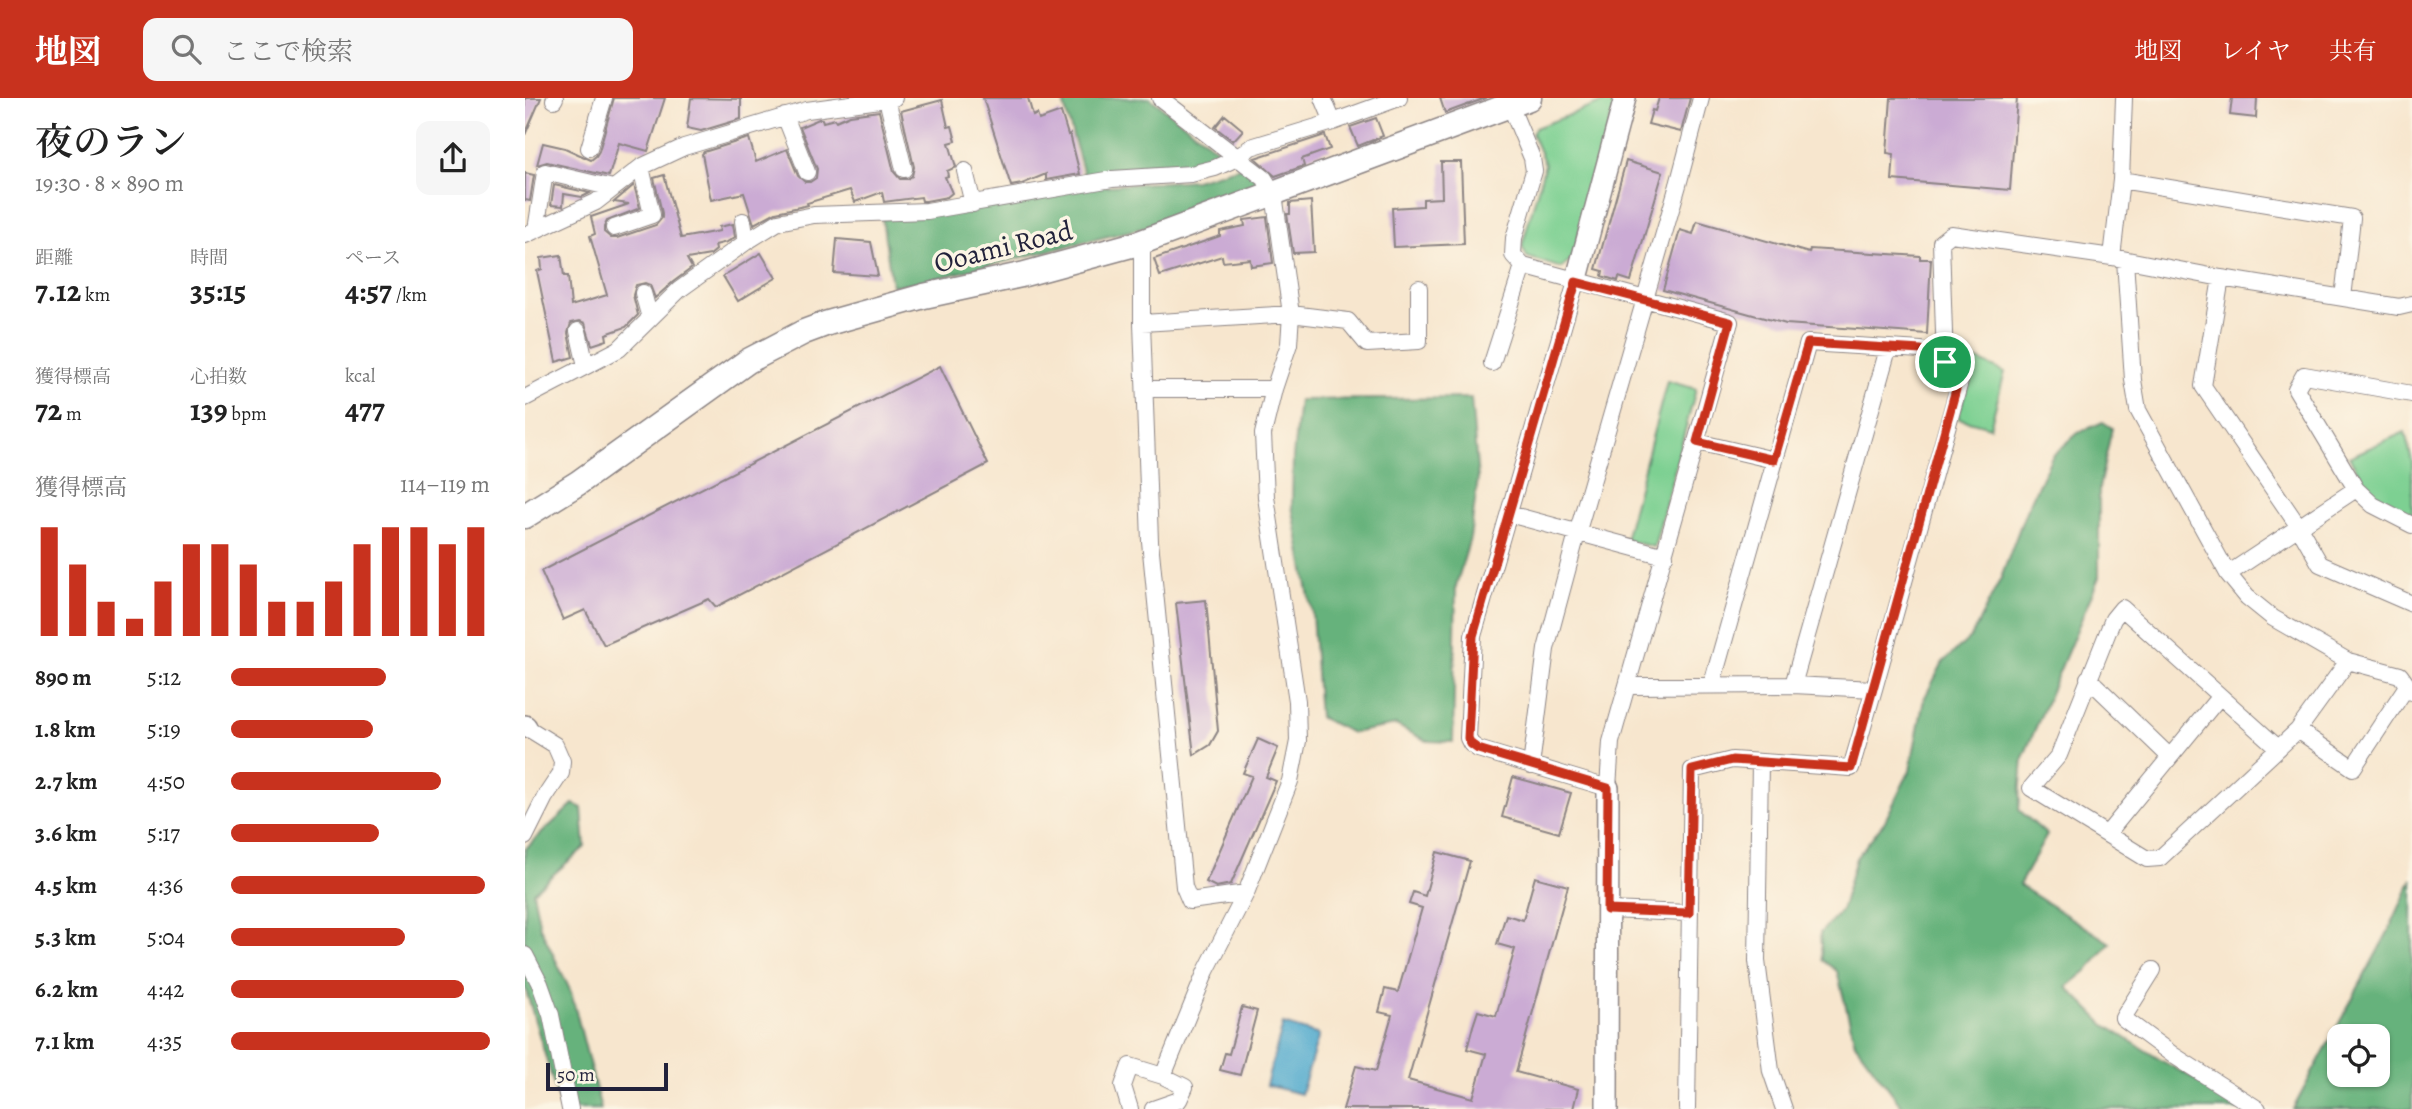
<!DOCTYPE html>
<html lang="ja">
<head>
<meta charset="utf-8">
<style>
	body { margin:0; font-family:Alegreya,"Noto Serif JP",serif; background:#f6f6f6; color:#222; height:100vh; display:flex; flex-direction:column; font-size:26px; white-space:nowrap }
	* { box-sizing:border-box; margin:0 }
	p { font-size:23px; color:#767676 }
	.icon { flex:none; width:38px; height:38px; fill:none; stroke:currentColor; stroke-width:2; stroke-linecap:round; stroke-linejoin:round }
	.map { position:relative; flex:1; overflow:hidden }
	.side { display:flex; flex-direction:column; background:#fff; width:525px }
	.side>* { flex:none }
	.controls { position:absolute; left:1802px; top:926px; display:grid; gap:14px }
	.controls a { display:grid; place-items:center; width:63px; height:63px; border-radius:14px; background:#fff; box-shadow:0 2px 5px #0004; font-size:35px }
	.scale { position:absolute; left:21px; bottom:18px; width:122px; box-sizing:border-box; padding-left:7px; border:4px solid #22223b; border-top:0; font-size:19px; line-height:24px; white-space:nowrap; color:#22223b; -webkit-text-stroke:5px #fcf5e5; paint-order:stroke }
	.pin { position:absolute; display:grid; place-items:center; width:60px; height:60px; color:#fff; margin:-30px; border:4px solid #fff; border-radius:50%; box-shadow:0 2px 7px #0007 }
	.round { display:grid; place-items:center; flex:none; width:74px; height:74px; border-radius:14px; background:#f6f6f6 }
	.overview { display:flex; align-items:center; justify-content:space-between; height:119px; padding:0 35px }
	h1 { font-size:38px; font-weight:600; line-height:52px }
	.metrics { display:grid; grid-template-columns:repeat(3,1fr); gap:10px; height:119px; padding:7px 35px }
	.metrics div { display:grid; align-content:center }
	.metrics b { font-size:30px; font-weight:600 }
	.metrics small { font-size:19px; font-weight:400 }
	.metrics p { font-size:19px }
	.chart { height:196px; padding:14px 35px }
	.chart p { display:flex; justify-content:space-between }
	.chart svg { width:100%; height:126px; margin-top:7px; stroke:#c8321e; stroke-width:6 }
	ul { padding:0 35px; list-style:none; font-size:23px }
	li { display:grid; grid-template-columns:112px 84px 1fr; align-items:center; height:52px }
	li i { height:18px; border-radius:9px; background:#c8321e }
	header { display:flex; align-items:center; gap:42px; box-sizing:border-box; height:98px; padding:0 35px; background:#c8321e; color:#fff }
	header strong { font-size:33px }
	nav { display:flex; gap:38px; margin-inline-start:auto; font-size:24px }
	.search { width:490px; height:63px; background:#f6f6f6; display:flex; align-items:center; gap:18px; box-sizing:border-box; padding:0 24px; border-radius:14px; color:#767676; font-size:26px }
	main { display:flex; flex:1; min-height:0 }
	.map>svg:first-child { display:block }
	.green { fill:#7dd092; stroke:#507966; stroke-width:2 }
	.forest { fill:#66b27c; stroke:#446a5c; stroke-width:2; fill-rule:evenodd }
	.water { fill:#51aace; stroke:#3a6684; stroke-width:2 }
	.building { fill:#cbabd4 }
	.lines { fill:none; stroke-linecap:round; stroke-linejoin:round }
	.street-casing { stroke:#8c8484; stroke-width:18 }
	.secondary-casing { stroke:#8c8484; stroke-width:24 }
	.primary-casing { stroke:#8c8484; stroke-width:27 }
	.street { stroke:#fff; stroke-width:16 }
	.secondary { stroke:#fff; stroke-width:21 }
	.primary { stroke:#fff; stroke-width:24 }
	.route-casing { stroke:#fff; stroke-width:14 }
	.route { stroke:#c8321e; stroke-width:9 }
	.labels { text-anchor:middle; stroke-width:7; stroke-linejoin:round; paint-order:stroke }
	.street-label { font-size:28px; fill:#22223b; stroke:#fcf5e5 }
</style>
</head>
<body>
<header>
<strong>地図</strong>
<div class="search"><svg class="icon" aria-label="search" viewBox="0 0 24 24"><circle cx="10" cy="10" r="6"/><path d="M15 15l6 6"/></svg>ここで検索</div>
<nav><a>地図</a><a>レイヤ</a><a>共有</a></nav>
</header>
<main>
<section class="side">
<div class="overview"><div><h1>夜のラン</h1><p>19:30 · 8 × 890 m</p></div><a class="round"><svg class="icon" aria-label="share" viewBox="0 0 24 24"><path d="M12 15V3M7 8l5-5 5 5M5 13v7h14v-7"/></svg></a></div>
<div class="metrics">
<div><p>距離</p><b>7.12<small> km</small></b></div>
<div><p>時間</p><b>35:15</b></div>
<div><p>ペース</p><b>4:57<small> /km</small></b></div>
</div>
<div class="metrics">
<div><p>獲得標高</p><b>72<small> m</small></b></div>
<div><p>心拍数</p><b>139<small> bpm</small></b></div>
<div><p>kcal</p><b>477</b></div>
</div>
<div class="chart"><p><span>獲得標高</span>114–119 m</p>
<svg viewBox="0 0 160 44" preserveAspectRatio="none"><path d="M5 44V6M15 44V19M25 44V32M35 44V38M45 44V25M55 44V12M65 44V12M75 44V19M85 44V32M95 44V32M105 44V25M115 44V12M125 44V6M135 44V6M145 44V12M155 44V6"/></svg>
</div>
<ul>
<li><b>890 m</b>5:12<i style="width:60%"></i></li>
<li><b>1.8 km</b>5:19<i style="width:55%"></i></li>
<li><b>2.7 km</b>4:50<i style="width:81%"></i></li>
<li><b>3.6 km</b>5:17<i style="width:57%"></i></li>
<li><b>4.5 km</b>4:36<i style="width:98%"></i></li>
<li><b>5.3 km</b>5:04<i style="width:67%"></i></li>
<li><b>6.2 km</b>4:42<i style="width:90%"></i></li>
<li><b>7.1 km</b>4:35<i style="width:100%"></i></li>
</ul>
</section>
<div class="map">
<svg width="1887" height="1011" viewBox="0 0 1887 1011">
	<rect width="100%" height="100%" fill="#fcf5e5"/>
	<filter id="ink" filterUnits="userSpaceOnUse"><feTurbulence type="fractalNoise" baseFrequency=".0143" numOctaves="2"/><feDisplacementMap in="SourceGraphic" scale="14" xChannelSelector="R" yChannelSelector="G"/><feConvolveMatrix kernelMatrix="1 2 1 2 8 2 1 2 1" color-interpolation-filters="sRGB"/></filter>
	<filter id="wash" filterUnits="userSpaceOnUse"><feTurbulence type="fractalNoise" baseFrequency=".00686" numOctaves="4" result="noise"/><feDisplacementMap in="SourceGraphic" scale="28" xChannelSelector="R" yChannelSelector="G"/><feGaussianBlur stdDeviation="1.57" result="paint"/><feColorMatrix in="noise" values="0 0 0 0 0 0 0 0 0 0 0 0 0 0 0 0 0 1.4 0 .05"/><feComposite in="paint" operator="in"/></filter>
	<g filter="url(#wash)">
		<rect width="100%" height="100%" fill="#f7e6ce"/>
		<path class="green" d="M1089 0 1090 6 1047 161 1036 170 1002 159 997 148 1020 66 1007 36 1010 30Z
			M1450 261 1480 274 1465 329 1433 320Z
			M1142 283 1171 291 1129 449 1100 442Z
			M1880 334 1887 363V417L1851 402 1824 359Z"/>
		<path class="forest" d="M537 0H625L701 58 669 71 627 68 589 77 560 80Z
			M718 68 735 82 734 91 621 129 404 182 367 188 357 120 565 89 670 82Z
			M946 300 953 381 945 440 931 488 928 644 902 643 871 627 827 635 794 619 787 515 767 408 768 359 774 302Z
			M1578 324 1587 330 1574 390V479L1498 660 1494 712 1522 737 1494 787 1585 845 1563 872 1542 889 1580 927 1639 964 1680 987 1715 1011H1383L1376 1007 1330 945 1312 873 1297 862 1295 835 1316 813 1331 760 1360 723 1385 672 1399 601 1418 564 1446 539 1476 480 1501 413 1527 358 1553 335Z
			M48 706 57 710 60 749 8 794 15 829 46 894 76 1011H36L0 889V751Z
			M1887 781V1011H1768L1864 832ZM1815 938H1853V976H1815Z"/>
		<path class="water" d="M758 926 794 937 776 996 741 987Z"/>
		<g id="blocks">
			<path class="building" d="M0 0H16L0 37Z
				M89 0H140L123 53 94 45 84 78 22 64 12 67 18 45 40 50 66 62 71 58 74 53Z
				M166 0 216 1V21L176 33 162 30Z
				M458 0H503L508 18 512 16 514 22 536 14 543 37 545 36 555 76 521 82V76L497 86 486 88Z
				M915 0H961L920 15Z
				M1134 0H1165L1156 34 1123 26 1127 12 1130 13Z
				M1366 0H1492L1485 92 1367 82 1369 56 1362 55Z
				M1707 0H1732L1731 20 1705 17Z
				M417 2 423 29 427 28 431 43 424 45 431 69 422 73 423 78 420 79 427 95 422 99 401 103H397L396 99 359 104 357 94 330 104 325 92 282 105 283 107 279 108 251 114 229 126 219 95 186 102 177 56 179 54 224 40 231 64 262 51 273 78 280 84H285L291 80 292 71 275 29 294 21H297L298 24 310 21 311 23 325 17 354 13 369 74 375 81H382L387 78 389 69 376 13Z
				M700 17 718 32 708 43 690 29Z
				M851 20 858 38 833 48 825 29Z
				M800 37 805 51 777 61 779 68 750 78 730 60Z
				M1101 63 1138 74 1106 183 1094 179 1093 183 1077 178 1078 173 1071 171Z
				M916 64H936L939 146 869 149 867 110 898 108V101L917 100Z
				M0 75 9 77 5 103 0 102Z
				M139 77 156 140 195 133 194 129 208 126 210 139 202 144 190 147 191 152 185 157 162 161 167 170 148 184 130 200 125 187 120 185 111 187 108 197 113 217 101 229 81 236 82 242 67 247 60 225 55 223 46 225 43 235 48 259 31 264 12 173 17 171 16 160 36 157 39 178H43L46 208 82 197 65 138 70 136 66 119 104 106 89 104 109 87 115 110 82 123 79 129V134L86 140H92L131 127 137 120V115L129 80Z
				M29 87 65 95 57 99 39 96 38 108 26 107Z
				M786 103 789 154 768 155 762 116H765V105Z
				M742 119 748 165 726 168 725 161 698 164 697 158 635 178 629 161 695 138V133L720 128 719 122Z
				M1172 123 1284 155 1285 151 1395 158V161H1406L1402 236 1261 226 1138 192 1155 132 1168 136Z
				M312 141 346 144 353 178 309 175Z
				M236 155 251 180 213 203 198 178Z
				M415 268 463 366 191 509 184 501 79 547 60 512 38 522 16 473Z
				M681 502 693 633 685 647 669 657 651 505Z
				M733 641 753 650 741 679 751 683 706 786 691 789 681 784 727 678 718 675Z
				M988 679 1046 695 1034 735 977 719Z
				M912 754 945 763 883 982 948 1000 961 956 942 951 948 928 953 913 971 918 990 851 972 846 981 817 998 822 1010 779 1043 788 991 974 1053 991 1048 1011H818L831 968 851 973 867 917 854 914 860 891 873 894 897 810 884 806 888 794 900 798Z
				M717 909 732 913 715 977 695 972 700 955 704 956Z"/>
		</g>
	</g>
	<g filter="url(#ink)">
		<use href="#blocks" fill-opacity="0" stroke="#8c8484" stroke-width="2"/>
		<g class="lines">
			<defs>
				<path id="street" d="M635 0 739 80 749 96 766 216 764 246 749 291 738 336 741 399 772 603 773 643 765 683 721 795 681 873 638 978
					M798 0 808 24
					M362 1 379 71
					M29 2 30 0
					M985 7 1007 60 1009 73 989 140 988 157 998 168 1205 224 1086 644 1083 690 953 651 946 646 943 640 948 538 1051 184
					M260 18 282 74
					M64 50 79 0
					M440 73 448 106
					M1596 82 1827 120 1818 200
					M218 123 221 144
					M89 130 127 117 116 69
					M11 132 20 74 88 90
					M0 137 71 104 116 69 159 49 282 12 369 0
					M614 145 617 154V225L625 443 659 789 665 803 721 795
					M1587 159 1596 82 1599 0
					M1600 162 1608 282 1613 312 1703 476 1722 499 1748 520 1823 563 1875 577 1887 594
					M1696 180 1678 288 1774 429 1795 466 1887 506
					M118 195 125 220
					M617 225 766 216 823 223 842 246 894 243V190
					M53 233 61 268
					M1420 264 1416 144 1426 136 1587 159 1696 180 1874 209 1887 206
					M967 265 998 168
					M621 291H749
					M1887 296 1779 277 1771 291 1831 391 1848 407 1887 427
					M0 300 94 251 154 192 221 144 253 124 289 117 402 113 587 81 666 76 690 70 712 60 726 49 808 24 874 0
					M1172 344 1249 362
					M984 416 1140 458
					M1703 476 1831 391
					M1563 580 1645 659
					M1268 587 1363 251
					M1102 588 1268 587 1349 591 1436 280 1433 273 1396 252 1283 245 1187 586
					M1773 632 1828 670 1882 588
					M1753 650 1597 510 1588 521 1534 657 1506 690 1622 761 1635 760 1773 632 1823 563
					M1235 664 1232 863 1246 973 1259 1011
					M1006 668 1021 551 1052 436 1153 87 1176 0
					M1582 736 1695 598
					M0 739 20 699 36 675 37 663 30 647 1 629
					M1082 812 1164 815
					M0 857 15 886 26 917 45 1011
					M1628 872 1598 920 1648 957 1733 1011
					M605 1011 598 988 605 968 638 978 660 989 654 1002 628 1011
					M1162 1011 1167 672 1207 662 1326 670 1349 591"/>
				<path id="secondary" d="M1051 184 1100 0
					M0 628 1 629
					M1082 1011 1083 690"/>
				<path id="primary" d="M0 418 53 385 223 263 279 234 303 225 399 198 496 177 614 145 1004 0"/>
			</defs>
			<use href="#street" class="street-casing"/>
			<use href="#secondary" class="secondary-casing"/>
			<use href="#primary" class="primary-casing"/>
			<use href="#street" class="street"/>
			<use href="#secondary" class="secondary"/>
			<use href="#primary" class="primary"/>
		</g>
	</g>
	<g class="lines" filter="url(#ink)">
		<defs>
			<path id="route" d="M1051 184 1205 224 1172 344 1249 362 1283 245 1396 252 1420 264 1435 277 1326 670 1207 662 1167 672 1164 815 1082 812 1083 690 953 651 946 646 943 640 948 538Z"/>
		</defs>
		<use href="#route" class="route-casing"/>
		<use href="#route" class="route"/>
	</g>
	<g class="labels">
		<g class="street-label">
			<text transform="translate(478 148) rotate(-14)" y="10">Ooami Road</text>
		</g>
	</g>
</svg>
<div class="controls">
<a><svg class="icon" aria-label="locate" viewBox="0 0 24 24"><circle cx="12" cy="12" r="6"/><path d="M12 2v4M12 18v4M2 12h4M18 12h4"/></svg></a>
</div>
<div class="scale">50 m</div>
<div class="pin" style="left:1420px;top:264px;background:#1e9e55"><svg class="icon" aria-label="arrive" viewBox="0 0 24 24"><path d="M6 21V4h12l-3 4 3 4H6"/></svg></div>
</div>
</main>
</body>
</html>
